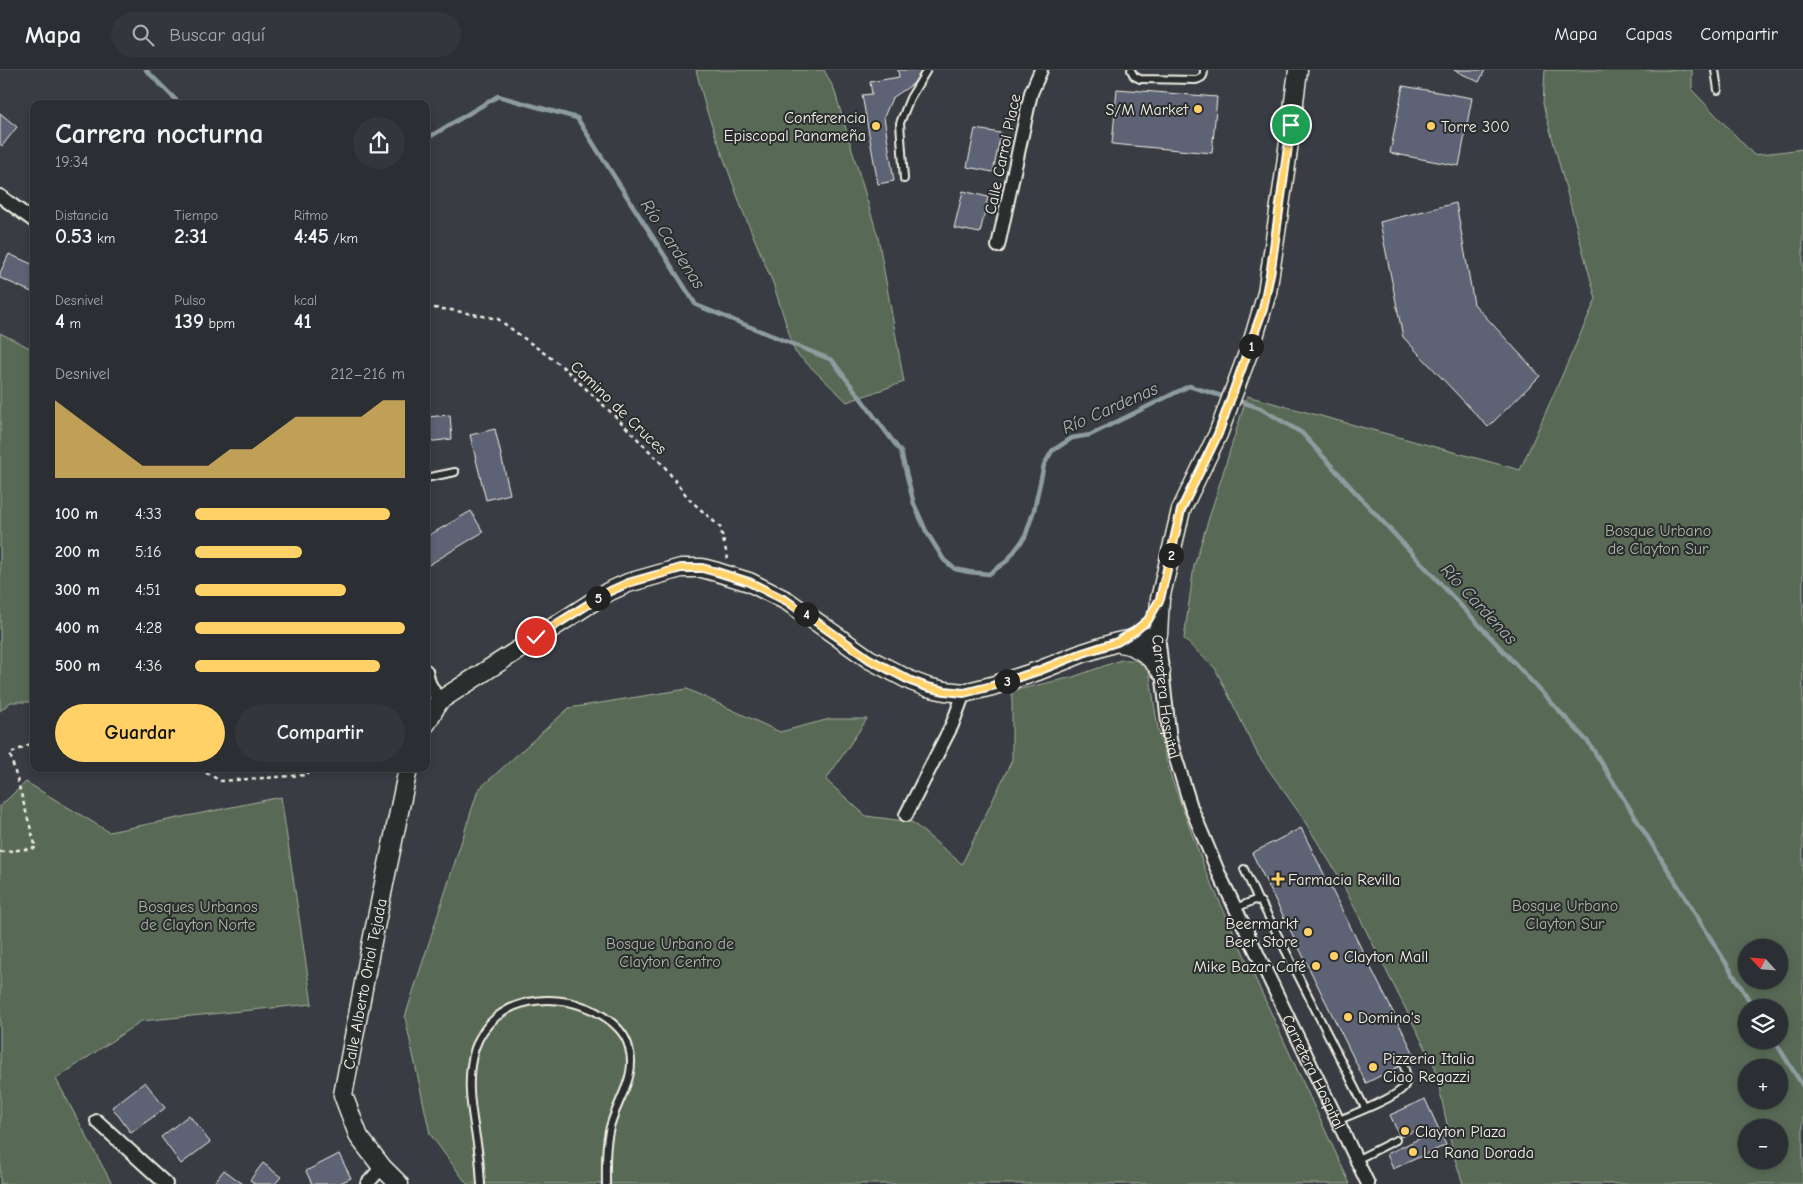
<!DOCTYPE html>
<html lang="es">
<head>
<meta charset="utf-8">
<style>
	body { margin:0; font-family:"Comic Neue",sans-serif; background:#33363a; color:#f1f3f6; height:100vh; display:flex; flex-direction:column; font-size:19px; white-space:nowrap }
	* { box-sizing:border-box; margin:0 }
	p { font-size:16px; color:#a6a8ac }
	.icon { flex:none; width:28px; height:28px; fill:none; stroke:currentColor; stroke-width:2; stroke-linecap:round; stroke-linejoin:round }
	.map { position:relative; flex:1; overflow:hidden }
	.panel { position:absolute; left:30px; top:30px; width:400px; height:672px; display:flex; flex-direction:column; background:#2b2e32; border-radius:10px; box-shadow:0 2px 8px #0003,0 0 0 1px #474a4d }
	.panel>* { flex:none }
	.needle { width:32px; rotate:296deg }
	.fabs { position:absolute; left:1738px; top:869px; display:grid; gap:10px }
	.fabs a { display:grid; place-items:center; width:50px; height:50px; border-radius:50%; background:#2b2e32; box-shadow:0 2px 8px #0003,0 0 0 1px #474a4d; font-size:25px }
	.pin { position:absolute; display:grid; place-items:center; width:42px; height:42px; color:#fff; margin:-21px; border:2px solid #fff; border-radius:50%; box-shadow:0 1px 5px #0007 }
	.km { position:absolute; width:25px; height:25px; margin:-12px; border-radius:50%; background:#222; color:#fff; font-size:14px; line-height:25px; text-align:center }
	.round { display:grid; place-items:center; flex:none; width:52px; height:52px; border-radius:26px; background:#33363a }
	.head { display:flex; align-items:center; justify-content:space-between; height:85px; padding:0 25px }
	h1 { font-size:28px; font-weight:700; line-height:38px }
	.stats { display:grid; grid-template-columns:repeat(3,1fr); gap:8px; height:85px; padding:5px 25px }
	.stats div { display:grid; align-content:center }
	.stats b { font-size:21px; font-weight:700 }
	.stats small { font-size:14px; font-weight:400 }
	.stats p { font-size:14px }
	.chart { height:140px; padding:10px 25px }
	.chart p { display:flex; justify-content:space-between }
	.chart svg { width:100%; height:90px; margin-top:5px; fill:#ffd166; opacity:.7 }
	.primary-button { display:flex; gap:10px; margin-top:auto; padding:10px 25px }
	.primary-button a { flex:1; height:58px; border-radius:30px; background:#ffd166; color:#111; font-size:20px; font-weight:700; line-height:58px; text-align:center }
	.primary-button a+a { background:#33363a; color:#f1f3f6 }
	ul { padding:0 25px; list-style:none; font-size:16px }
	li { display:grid; grid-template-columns:80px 60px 1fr; align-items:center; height:38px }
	li i { height:12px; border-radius:6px; background:#ffd166 }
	header { display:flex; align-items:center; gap:30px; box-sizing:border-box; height:70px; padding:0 25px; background:#2b2e32; border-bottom:1px solid #474a4d }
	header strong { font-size:24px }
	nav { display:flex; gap:28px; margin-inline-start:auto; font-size:18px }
	.search { width:350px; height:45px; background:#33363a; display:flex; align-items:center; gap:12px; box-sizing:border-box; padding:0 18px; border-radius:28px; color:#a6a8ac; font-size:19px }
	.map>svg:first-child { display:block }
	.green { fill:#586a54; stroke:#a6ae9e; fill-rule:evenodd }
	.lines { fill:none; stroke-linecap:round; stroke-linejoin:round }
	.stream { stroke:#8e9c9f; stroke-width:4.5 }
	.building { fill:#5d6375; stroke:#f4f1e8 }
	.lane-casing { stroke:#f4f1e8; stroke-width:10 }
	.street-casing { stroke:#f4f1e8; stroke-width:16 }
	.secondary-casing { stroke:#f4f1e8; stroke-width:21 }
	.path { stroke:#f4f1e8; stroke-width:2.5; stroke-dasharray:4 4; stroke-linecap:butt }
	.lane { stroke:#2a2d2e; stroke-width:6 }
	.street { stroke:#2a2d2e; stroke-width:12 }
	.secondary { stroke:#2a2d2e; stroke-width:18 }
	.route-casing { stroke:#fff; stroke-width:10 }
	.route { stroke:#ffd166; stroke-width:6 }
	.poi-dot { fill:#ffd166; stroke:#2a2d2e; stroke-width:2 }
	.labels { text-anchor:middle; stroke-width:4; stroke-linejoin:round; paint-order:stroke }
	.poi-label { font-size:16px; fill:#f4f1e8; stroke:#2a2d2e; text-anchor:start }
	.street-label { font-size:16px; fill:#f4f1e8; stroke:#2a2d2e }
	.park-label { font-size:16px; fill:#aeb4a5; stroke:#2a2d2e }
	.water-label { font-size:18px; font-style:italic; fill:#b0b9b8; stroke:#2a2d2e }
</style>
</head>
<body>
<header>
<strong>Mapa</strong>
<div class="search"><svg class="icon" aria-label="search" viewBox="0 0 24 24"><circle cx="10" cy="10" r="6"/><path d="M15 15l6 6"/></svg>Buscar aquí</div>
<nav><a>Mapa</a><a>Capas</a><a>Compartir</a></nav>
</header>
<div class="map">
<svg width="1803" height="1114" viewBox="0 0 1803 1114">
	<rect width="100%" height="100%" fill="#393d43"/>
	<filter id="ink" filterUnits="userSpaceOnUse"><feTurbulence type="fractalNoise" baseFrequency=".02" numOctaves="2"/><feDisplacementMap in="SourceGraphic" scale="10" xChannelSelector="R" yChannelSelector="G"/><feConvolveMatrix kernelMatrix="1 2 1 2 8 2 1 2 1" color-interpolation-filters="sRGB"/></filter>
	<g filter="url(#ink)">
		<path class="green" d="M696 0H824L834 19 878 167 904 312 847 332 795 282 773 213 742 139 706 39Z
			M1545 0H1692V20L1754 85 1803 79V1114H1463L1453 1083 1435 997 1338 805 1300 744 1258 685 1215 598 1184 569 1194 496 1247 326 1520 400 1596 229 1543 34ZM1746 878H1779V910H1746ZM1746 938H1779V970H1746ZM1746 998H1779V1030H1746ZM1746 1058H1779V1090H1746Z
			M0 263 34 280V632H11L0 641Z
			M1121 590C1133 590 1142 589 1149 600L1158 659 1171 707 1206 802 1350 1114H467L430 1064 405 947 478 720 569 638 687 619 780 662 830 649H867L826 710 866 746 912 752 962 794 1012 690V621L1073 607Z
			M26 712 109 762 281 727 312 934 141 951 56 1009 112 1114H0V736Z"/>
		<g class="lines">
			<path class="stream" d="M146 0 180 34
				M426 69 498 26 577 48 696 235 832 290 901 382 914 434 926 461 944 490 955 499 969 502 989 504 1007 491 1025 467 1034 440 1044 395 1052 381 1072 368 1090 365 1189 316 1228 328
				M1236 330 1260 338 1302 363 1357 424 1589 673 1754 938
				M1774 970 1803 1016"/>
		</g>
		<path class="building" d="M898 0H923L913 14 892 28 884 47 894 111 878 114 862 25 872 24 870 12 899 7Z
			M1454 0H1485L1479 12Z
			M1403 16 1472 28 1459 96 1390 83Z
			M1117 19 1217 27 1212 83 1112 74Z
			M0 43 17 57 2 76 0 74Z
			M975 59 1001 63 993 102 967 97Z
			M963 121 988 127 980 163 954 158Z
			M1456 133 1474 234 1540 306 1488 357 1403 267 1380 152Z
			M9 184 34 195V223L0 208V203Z
			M450 345 452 369 426 372V347Z
			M495 359 510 424 486 430 470 365Z
			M471 441 483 462 427 496 426 467Z
			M1301 758 1416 988 1366 1013 1252 783Z
			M145 1012 165 1038 131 1063 112 1037Z
			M1425 1029 1446 1075 1393 1099 1387 1084 1427 1065 1423 1057 1400 1067 1390 1045Z
			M189 1045 210 1072 181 1094 161 1067Z
			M339 1084 351 1108 338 1114H312L306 1101Z
			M263 1093 281 1107 275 1114H255L250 1110Z
			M224 1100 243 1114H213Z"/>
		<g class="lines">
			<defs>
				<path id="lane" d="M1131 0 1134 6 1140 9 1196 10C1202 8 1204 7 1204 0
					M1715 0 1718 20
					M904 109 900 53 910 28 927 0
					M426 408 455 402
					M1244 799 1258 830
					M1236 838 1255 830 1261 832 1365 1038
					M1337 1051C1353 1044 1394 1029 1404 1017 1409 1010 1406 1001 1403 994
					M1356 1090 1396 1070
					M481 1114C480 1103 480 1091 478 1080 473 1046 464 1012 475 978 494 924 561 919 603 946 614 953 626 964 629 978 638 1008 615 1032 609 1061 605 1078 606 1097 606 1114"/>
				<g id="street">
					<path d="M0 126 34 151"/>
					<path d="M998 176 1031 23 1041 0"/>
					<path id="s1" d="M1158 565 1170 670 1191 737 1219 804 1368 1114"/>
					<path d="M426 601 429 613 439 631"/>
					<path d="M906 745 952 655 964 623"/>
					<path d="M97 1051 166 1114"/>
					<path d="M367 1114 382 1097"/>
				</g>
				<g id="secondary">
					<path d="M1120 573C1139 576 1150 586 1161 601"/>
					<path d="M426 654 439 631 608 522 628 513 681 498H702L717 502 749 512 787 531 869 589 911 611 927 617 945 621 964 623 992 616 1038 601 1083 583 1117 572 1158 565 1160 529 1181 440 1218 364 1253 270 1267 223 1286 95 1298 0"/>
					<path id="s2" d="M399 1114 382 1097 359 1067 343 1025 370 881 408 699"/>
				</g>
			</defs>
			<use href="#lane" class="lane-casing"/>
			<use href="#street" class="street-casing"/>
			<use href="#secondary" class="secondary-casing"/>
			<path class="path" d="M426 237 451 240 498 249 563 297 618 349 664 396 689 429 720 457 728 489
				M199 699 221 711 306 705 312 699
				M0 782 36 778 10 684 34 672"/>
			<use href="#lane" class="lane"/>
			<use href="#street" class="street"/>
			<use href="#secondary" class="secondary"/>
		</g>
	</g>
	<g class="lines" filter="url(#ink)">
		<defs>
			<path id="route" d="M536 567 608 522 628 513 681 498H702L717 502 749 512 787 531 869 589 911 611 927 617 945 621 964 623 992 616 1038 601 1083 583 1117 572 1135 561 1148 550 1160 529 1181 440 1218 364 1263 239 1271 199 1291 55"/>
		</defs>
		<use href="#route" class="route-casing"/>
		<use href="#route" class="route"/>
	</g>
	<g class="poi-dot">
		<circle cx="1198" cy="39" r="5"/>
		<circle cx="876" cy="56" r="5"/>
		<circle cx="1431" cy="56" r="5"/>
		<path d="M1275.5 801.5h5v5h5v5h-5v5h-5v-5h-5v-5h5z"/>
		<circle cx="1308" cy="862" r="5"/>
		<circle cx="1334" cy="886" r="5"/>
		<circle cx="1316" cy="896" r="5"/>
		<circle cx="1348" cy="947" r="5"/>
		<circle cx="1373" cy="997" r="5"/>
		<circle cx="1405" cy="1061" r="5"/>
		<circle cx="1413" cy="1082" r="5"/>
	</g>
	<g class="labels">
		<g class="poi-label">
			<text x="1188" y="45" text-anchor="end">S/M Market</text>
			<text x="866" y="53" text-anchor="end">Conferencia<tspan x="866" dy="18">Episcopal Panameña</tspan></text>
			<text x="1441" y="62">Torre 300</text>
			<text x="1288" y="815">Farmacia Revilla</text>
			<text x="1298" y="859" text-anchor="end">Beermarkt<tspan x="1298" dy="18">Beer Store</tspan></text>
			<text x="1344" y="892">Clayton Mall</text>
			<text x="1306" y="902" text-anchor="end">Mike Bazar Café</text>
			<text x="1358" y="953">Domino's</text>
			<text x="1383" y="994">Pizzeria Italia<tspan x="1383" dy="18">Ciao Regazzi</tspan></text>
			<text x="1415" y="1067">Clayton Plaza</text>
			<text x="1423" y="1088">La Rana Dorada</text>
		</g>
		<g class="street-label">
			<text transform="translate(1002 84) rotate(-78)" y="6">Calle Carrol Place</text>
			<text transform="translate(619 337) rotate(44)" y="6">Camino de Cruces</text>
			<text dy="6" stroke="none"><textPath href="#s1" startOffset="62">Carretera Hospital</textPath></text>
			<text dy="6" stroke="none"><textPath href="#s2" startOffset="220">Calle Alberto Oriol Tejada</textPath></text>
			<text dy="6" stroke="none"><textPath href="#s1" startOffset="468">Carretera Hospital</textPath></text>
		</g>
		<g class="park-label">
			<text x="1658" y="466">Bosque Urbano<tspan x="1658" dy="18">de Clayton Sur</tspan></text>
			<text x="1565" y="841">Bosque Urbano<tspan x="1565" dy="18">Clayton Sur</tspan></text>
			<text x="198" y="842">Bosques Urbanos<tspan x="198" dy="18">de Clayton Norte</tspan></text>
			<text x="670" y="879">Bosque Urbano de<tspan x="670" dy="18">Clayton Centro</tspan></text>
		</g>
		<g class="water-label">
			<text transform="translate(673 174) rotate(57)" y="6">Río Cardenas</text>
			<text transform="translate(1110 338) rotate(-24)" y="6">Río Cardenas</text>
			<text transform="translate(1479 534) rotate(47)" y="6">Río Cardenas</text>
		</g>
	</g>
</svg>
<div class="fabs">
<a><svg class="needle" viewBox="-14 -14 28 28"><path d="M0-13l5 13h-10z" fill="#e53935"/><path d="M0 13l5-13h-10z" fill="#a6a8ac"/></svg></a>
<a><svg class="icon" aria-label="layers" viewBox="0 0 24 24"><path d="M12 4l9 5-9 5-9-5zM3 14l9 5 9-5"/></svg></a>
<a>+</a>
<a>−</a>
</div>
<div class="pin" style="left:1291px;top:55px;background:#1e9e55"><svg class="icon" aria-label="arrive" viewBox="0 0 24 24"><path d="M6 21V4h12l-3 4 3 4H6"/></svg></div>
<div class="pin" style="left:536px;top:567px;background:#d93025"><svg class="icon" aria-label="check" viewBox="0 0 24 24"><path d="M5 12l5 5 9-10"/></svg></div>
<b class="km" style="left:1251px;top:276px">1</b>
<b class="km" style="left:1171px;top:485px">2</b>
<b class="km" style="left:1007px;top:611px">3</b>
<b class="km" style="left:806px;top:544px">4</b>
<b class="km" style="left:598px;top:528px">5</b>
<section class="panel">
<div class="head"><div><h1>Carrera nocturna</h1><p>19:34</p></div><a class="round"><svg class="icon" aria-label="share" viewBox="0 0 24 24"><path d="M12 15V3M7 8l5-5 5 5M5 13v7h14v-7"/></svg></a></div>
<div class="stats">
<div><p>Distancia</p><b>0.53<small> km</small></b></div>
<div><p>Tiempo</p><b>2:31</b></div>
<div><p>Ritmo</p><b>4:45<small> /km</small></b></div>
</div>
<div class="stats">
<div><p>Desnivel</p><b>4<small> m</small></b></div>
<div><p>Pulso</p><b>139<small> bpm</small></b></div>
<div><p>kcal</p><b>41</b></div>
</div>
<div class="chart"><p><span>Desnivel</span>212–216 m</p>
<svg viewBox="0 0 160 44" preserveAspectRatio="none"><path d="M0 44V6L10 14L20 22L30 30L40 38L50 38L60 38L70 38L80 30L90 30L100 22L110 14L120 14L130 14L140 14L150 6L160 6V44z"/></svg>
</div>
<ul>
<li><b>100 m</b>4:33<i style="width:93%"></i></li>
<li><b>200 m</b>5:16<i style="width:51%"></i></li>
<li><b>300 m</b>4:51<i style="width:72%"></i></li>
<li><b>400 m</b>4:28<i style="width:100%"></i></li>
<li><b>500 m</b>4:36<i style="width:88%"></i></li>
</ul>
<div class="primary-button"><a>Guardar</a><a>Compartir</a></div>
</section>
</div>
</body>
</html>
